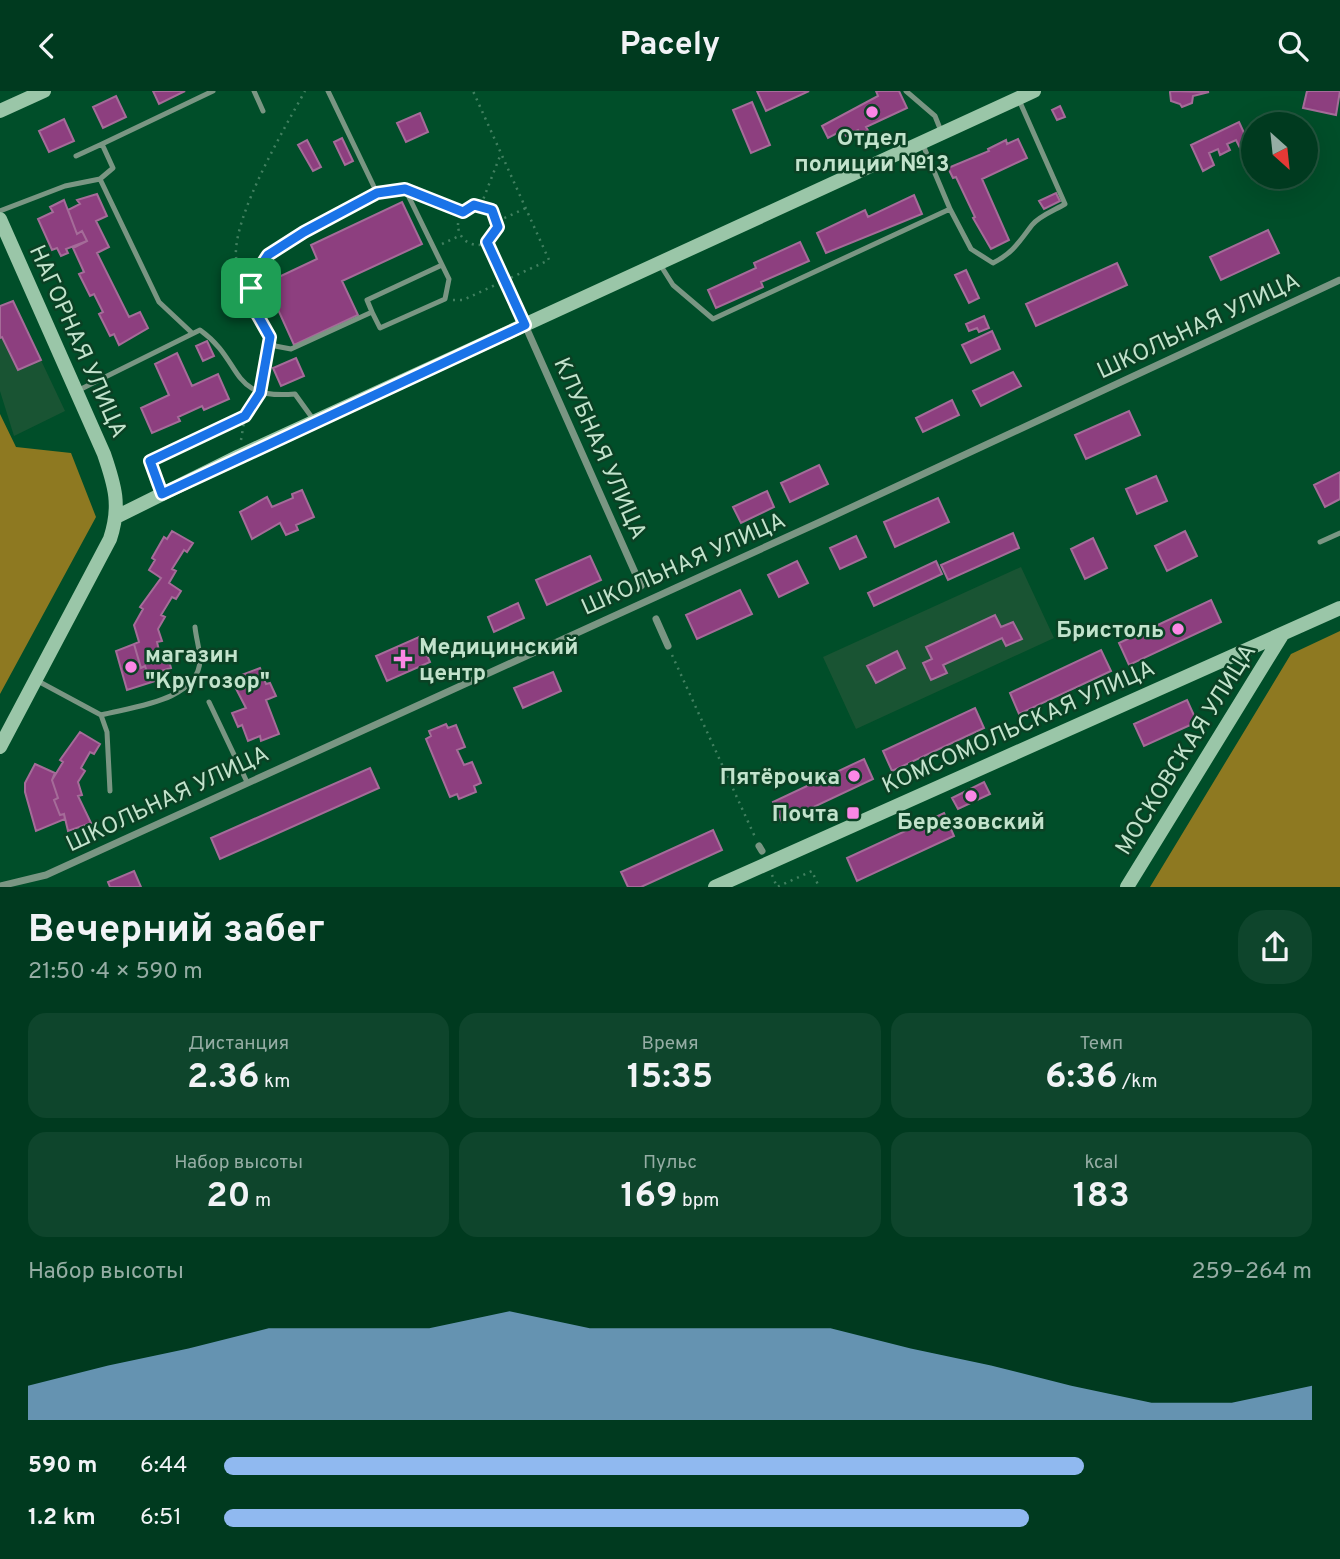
<!DOCTYPE html>
<html lang="ru">
<head>
<meta charset="utf-8">
<style>
	body { margin:0; font-family:Overpass,sans-serif; background:#0e452c; color:#f1f3f6; height:100vh; display:flex; flex-direction:column; font-size:26px; white-space:nowrap }
	* { box-sizing:border-box; margin:0 }
	p { font-size:23px; color:#95ada4 }
	.icon { flex:none; width:38px; height:38px; fill:none; stroke:currentColor; stroke-width:2; stroke-linecap:round; stroke-linejoin:round }
	.map { position:relative; height:796px; overflow:hidden }
	.details { display:flex; flex-direction:column; background:#003a1f; flex:1 }
	.details>* { flex:none }
	.needle { width:46px; rotate:153deg }
	.buttons { position:absolute; left:1241px; top:21px; display:grid; gap:14px }
	.buttons a { display:grid; place-items:center; width:77px; height:77px; border-radius:50%; background:#003a1f; box-shadow:0 7px 28px #0002,0 0 0 2px #22543d; font-size:35px }
	.pin { position:absolute; display:grid; place-items:center; width:60px; height:60px; color:#fff; margin:-30px; border-radius:14px; box-shadow:0 4px 10px #0006 }
	.round { display:grid; place-items:center; flex:none; width:74px; height:74px; border-radius:28px; background:#0e452c }
	.overview { display:flex; align-items:center; justify-content:space-between; height:119px; padding:0 28px }
	h1 { font-size:38px; font-weight:700; line-height:52px }
	.metrics { display:grid; grid-template-columns:repeat(3,1fr); gap:10px; height:119px; padding:7px 28px }
	.metrics div { display:grid; align-content:center; border-radius:18px; background:#0e452c; text-align:center }
	.metrics b { font-size:35px; font-weight:700 }
	.metrics small { font-size:19px; font-weight:400 }
	.metrics p { font-size:19px }
	.chart { height:196px; padding:14px 28px }
	.chart p { display:flex; justify-content:space-between }
	.chart svg { width:100%; height:126px; margin-top:7px; fill:#90b9f0; opacity:.7 }
	ul { padding:0 28px; list-style:none; font-size:23px }
	li { display:grid; grid-template-columns:112px 84px 1fr; align-items:center; height:52px }
	li i { height:18px; border-radius:9px; background:#90b9f0 }
	header { display:flex; justify-content:space-between; align-items:center; height:91px; padding:0 28px; background:#003a1f; font-size:32px; font-weight:700 }
	.map>svg:first-child { display:block }
	.built { fill:#195433 }
	.forest { fill:#8e7921 }
	.building { fill:#8d3f7f; stroke:#a56c99; stroke-width:2 }
	.lines { fill:none; stroke-linecap:round; stroke-linejoin:round }
	.path { stroke:#418060; stroke-width:2.5; stroke-dasharray:2 5; stroke-linecap:butt }
	.lane { stroke:#7a9683; stroke-width:5 }
	.street { stroke:#7a9683; stroke-width:7 }
	.secondary { stroke:#9ac6a8; stroke-width:14 }
	.route-casing { stroke:#fff; stroke-width:14 }
	.route { stroke:#1a73e8; stroke-width:9 }
	.poi-dot { fill:#fb87e5; stroke:#0a4124; stroke-width:2.5 }
	.labels { text-anchor:middle; stroke-width:5; stroke-linejoin:round; paint-order:stroke }
	.poi-label { font-size:23px; font-weight:bold; fill:#c2e3cc; stroke:#0a4124; text-anchor:end }
	.street-label { font-size:23px; fill:#c2e3cc; stroke:#0a4124 }
</style>
</head>
<body>
<header><svg class="icon" aria-label="back" viewBox="0 0 24 24"><path d="M15 5l-7 7 7 7"/></svg>Pacely<svg class="icon" aria-label="search" viewBox="0 0 24 24"><circle cx="10" cy="10" r="6"/><path d="M15 15l6 6"/></svg></header>
<div class="map">
<svg width="1340" height="796" viewBox="0 0 1340 796">
	<rect width="100%" height="100%" fill="#004e29"/>
	<path class="built" d="M13 210 65 320 14 345 0 300V215Z
		M1021 476 1054 547 856 638 823 566Z"/>
	<path class="forest" d="M0 323 16 356 71 362 96 426 0 603Z
		M1340 540V796H1150L1291 563Z"/>
	<path class="building" d="M153 0H185L159 13Z
		M757 0H809L766 20Z
		M876 0H899L907 17 866 36 869 41 861 45 858 39 846 45 843 39 828 47 822 35 878 5Z
		M1307 0H1340L1336 24 1303 17Z
		M1170 1 1171 0 1209 1 1193 5 1192 12 1182 16 1180 13 1171 10Z
		M116 5 126 26 103 37 93 16Z
		M752 11 770 54 751 62 733 19Z
		M1060 15 1065 26 1057 29 1052 19Z
		M420 22 428 41 406 51 397 32Z
		M64 28 74 50 49 61 39 40Z
		M1239 31 1251 57 1242 61 1236 49 1227 53 1230 59 1220 64 1218 58 1209 62 1214 74 1203 80 1191 54Z
		M342 47 353 70 345 74 334 51Z
		M1018 48 1027 67 982 88 1009 149 991 158 973 127 975 126 956 86 953 87 948 77 989 60 988 58 1006 49 1007 53Z
		M307 49 321 76 313 80 298 54Z
		M1056 102 1060 110 1044 118 1039 110Z
		M97 103 107 125 96 130 109 156 97 162 129 226 140 221 148 237 119 254 114 243 110 245 99 223 103 221 94 203 90 205 79 183 84 181 73 157 87 150 82 140 77 143 68 119 80 113 77 109Z
		M914 104 922 123 826 162 817 142 865 119 868 126Z
		M64 109 77 143 82 140 87 150 66 158 68 162 61 165 57 157 52 159 38 128 53 121 50 116Z
		M402 111 422 153 342 190 358 224 294 254 266 192 317 168 311 154Z
		M1268 139 1279 162 1221 189 1210 166Z
		M800 151 809 170 761 191 763 196 716 217 708 199 756 177 754 172Z
		M1117 172 1127 194 1036 235 1026 213Z
		M966 179 979 207 969 212 955 184Z
		M13 210 41 269 18 279 2 246 0 247V215Z
		M984 225 989 237 979 241 977 237 969 240 966 233Z
		M992 240 1000 258 971 272 962 254Z
		M207 250 214 265 203 270 196 255Z
		M177 262 192 295 218 283 229 308 204 319 202 315 178 326 180 330 152 342 141 317 169 304 155 273Z
		M296 267 304 285 281 295 273 277Z
		M1013 281 1021 295 981 315 973 300Z
		M952 309 959 324 923 341 916 327Z
		M1129 320 1140 344 1086 368 1075 344Z
		M819 374 828 393 790 411 781 392Z
		M1340 381V408L1325 416 1314 394Z
		M1156 385 1167 410 1137 423 1126 398Z
		M302 399 314 426 296 434 298 439 286 444 280 432 252 448 240 421 267 406 272 416 293 407 292 403Z
		M767 400 774 416 741 432 733 416Z
		M938 407 949 431 895 456 884 431Z
		M172 440 193 452 187 461 184 459 172 478 176 480 169 492 181 500 176 508 172 506 161 524 165 526 158 538 162 550 157 551 161 568 168 566 171 577 148 584 145 575 141 577 134 553 139 551 134 534 143 518 140 516 161 487 149 479 155 469 152 467 164 446 167 448Z
		M1185 440 1197 465 1167 480 1155 455Z
		M1013 442 1019 457 948 489 941 474Z
		M856 445 866 466 840 478 830 457Z
		M1093 447 1107 477 1085 488 1071 458Z
		M590 465 601 489 547 514 536 489Z
		M797 470 808 492 779 506 768 484Z
		M936 470 942 483 874 515 868 502Z
		M740 499 752 523 697 548 686 524Z
		M1211 509 1221 531 1129 574 1119 552Z
		M518 512 524 527 494 541 488 526Z
		M995 524 1001 536 1013 531 1022 548 1006 555 1002 547 943 574 947 582 931 589 923 572 932 568 926 556Z
		M419 546 430 571 387 590 376 565Z
		M134 553 141 577 145 575 148 584 153 582 155 590 127 599 116 560Z
		M1101 559 1111 580 1019 623 1010 602Z
		M897 560 905 577 876 592 867 575Z
		M260 577 266 593 270 592 276 605 266 609 279 643 261 650 260 645 248 650 242 634 238 636 232 622 246 617 231 588Z
		M553 581 561 600 523 617 514 597Z
		M1187 609 1197 631 1144 655 1134 633Z
		M975 617 984 637 892 680 883 660Z
		M446 633 448 637 456 634 465 656 457 659 464 674 472 671 481 692 474 695 476 701 459 708 457 703 450 706 426 648 431 645 429 640Z
		M80 641 100 653 94 663 90 661 81 677 85 680 78 691 82 704 78 705 91 732 68 740 64 723 60 724 54 709 58 707 52 689 63 671 60 669Z
		M864 668 873 688 782 731 773 711Z
		M35 673 55 682 52 689 58 707 54 709 60 724 64 723 65 728 36 740 25 701V692Z
		M370 677 379 697 220 768 211 747Z
		M984 691 990 703 958 718 952 707Z
		M944 722 954 745 857 790 847 767Z
		M713 739 722 759 641 796H628L621 781Z
		M134 780 141 796H110L108 791Z"/>
	<g class="lines">
		<path class="path" d="M417 103 463 121
			M481 114 500 65
			M458 134a20 20 0 1 1 40 0a20 20 0 1 1-40 0Z
			M498 130 526 117
			M487 151 520 221
			M442 153 461 144
			M245 187C241 181 237 173 236 166 233 125 284 38 305 0
			M453 209H463L549 169 473 0
			M261 294 267 259
			M241 349 245 325 257 307
			M158 390 150 370 245 325
			M672 564 755 746
			M772 784 777 796 812 780 819 796"/>
		<path class="lane" d="M254 0 263 20
			M328 0 377 102 405 98 449 188 445 208 380 237 372 221 291 258 275 255 257 223 250 191 268 164 377 102
			M906 0 935 25 941 40
			M76 65 102 53
			M100 88 159 211 191 241
			M950 118 971 158 993 172C1013 162 1019 151 1032 134 1039 125 1055 119 1065 113L1019 9
			M0 120 65 95 100 88 113 77 102 53 213 0
			M661 175 673 194 713 228 950 118 923 54
			M372 221 367 209 442 174
			M79 299 200 239C245 271 227 309 295 303L313 328
			M1320 451 1340 442
			M36 589 101 624 107 641 110 700
			M209 611 247 691
			M101 624C131 616 199 610 200 569 200 559 196 547 195 536"/>
		<path class="street" d="M525 234 641 495
			M656 528 668 555
			M759 755 762 760
			M0 795 46 784 820 431 1340 189"/>
		<path class="secondary" d="M0 20 44 0
			M0 128 104 363C115 395 121 415 110 448L0 656
			M118 425 239 365 1034 0
			M715 796 1340 517
			M1127 796 1282 544"/>
	</g>
	<g class="lines">
		<defs>
			<path id="route" d="M405 98 463 121 474 114 492 119 498 136 487 151 525 234 162 403 150 370 245 325 260 302 270 246 257 223 250 191 268 164 304 141 377 102Z"/>
		</defs>
		<use href="#route" class="route-casing"/>
		<use href="#route" class="route"/>
	</g>
	<g class="poi-dot">
		<circle cx="872" cy="21" r="7"/>
		<circle cx="1178" cy="538" r="7"/>
		<path d="M399.5 557.5h7v7h7v7h-7v7h-7v-7h-7v-7h7z"/>
		<circle cx="131" cy="576" r="7"/>
		<circle cx="854" cy="685" r="7"/>
		<circle cx="971" cy="705" r="7"/>
		<rect x="846" y="715" width="14" height="14" rx="3.5"/>
	</g>
	<g class="labels">
		<g class="poi-label">
			<text x="872" y="54" text-anchor="middle">Отдел<tspan x="872" dy="26">полиции №13</tspan></text>
			<text x="1164" y="546">Бристоль</text>
			<text x="419" y="563" text-anchor="start">Медицинский<tspan x="419" dy="26">центр</tspan></text>
			<text x="145" y="571" text-anchor="start">магазин<tspan x="145" dy="26">"Кругозор"</tspan></text>
			<text x="840" y="693">Пятёрочка</text>
			<text x="839" y="730">Почта</text>
			<text x="971" y="738" text-anchor="middle">Березовский</text>
		</g>
		<g class="street-label">
			<text transform="translate(1198 234) rotate(-25)" y="8">ШКОЛЬНАЯ УЛИЦА</text>
			<text transform="translate(79 250) rotate(66)" y="8">НАГОРНАЯ УЛИЦА</text>
			<text transform="translate(601 357) rotate(66)" y="8">КЛУБНАЯ УЛИЦА</text>
			<text transform="translate(683 472) rotate(-24)" y="8">ШКОЛЬНАЯ УЛИЦА</text>
			<text transform="translate(1018 635) rotate(-24)" y="8">КОМСОМОЛЬСКАЯ УЛИЦА</text>
			<text transform="translate(1185 658) rotate(-58)" y="8">МОСКОВСКАЯ УЛИЦА</text>
			<text transform="translate(167 707) rotate(-25)" y="8">ШКОЛЬНАЯ УЛИЦА</text>
		</g>
	</g>
</svg>
<div class="buttons">
<a><svg class="needle" viewBox="-14 -14 28 28"><path d="M0-13l5 13h-10z" fill="#e53935"/><path d="M0 13l5-13h-10z" fill="#95ada4"/></svg></a>
</div>
<div class="pin" style="left:251px;top:197px;background:#1e9e55"><svg class="icon" aria-label="arrive" viewBox="0 0 24 24"><path d="M6 21V4h12l-3 4 3 4H6"/></svg></div>
</div>
<section class="details">
<div class="overview"><div><h1>Вечерний забег</h1><p>21:50 · 4 × 590 m</p></div><a class="round"><svg class="icon" aria-label="share" viewBox="0 0 24 24"><path d="M12 15V3M7 8l5-5 5 5M5 13v7h14v-7"/></svg></a></div>
<div class="metrics">
<div><p>Дистанция</p><b>2.36<small> km</small></b></div>
<div><p>Время</p><b>15:35</b></div>
<div><p>Темп</p><b>6:36<small> /km</small></b></div>
</div>
<div class="metrics">
<div><p>Набор высоты</p><b>20<small> m</small></b></div>
<div><p>Пульс</p><b>169<small> bpm</small></b></div>
<div><p>kcal</p><b>183</b></div>
</div>
<div class="chart"><p><span>Набор высоты</span>259–264 m</p>
<svg viewBox="0 0 160 44" preserveAspectRatio="none"><path d="M0 44V32L10 25L20 19L30 12L40 12L50 12L60 6L70 12L80 12L90 12L100 12L110 19L120 25L130 32L140 38L150 38L160 32V44z"/></svg>
</div>
<ul>
<li><b>590 m</b>6:44<i style="width:79%"></i></li>
<li><b>1.2 km</b>6:51<i style="width:74%"></i></li>
</ul>
</section>
</body>
</html>
